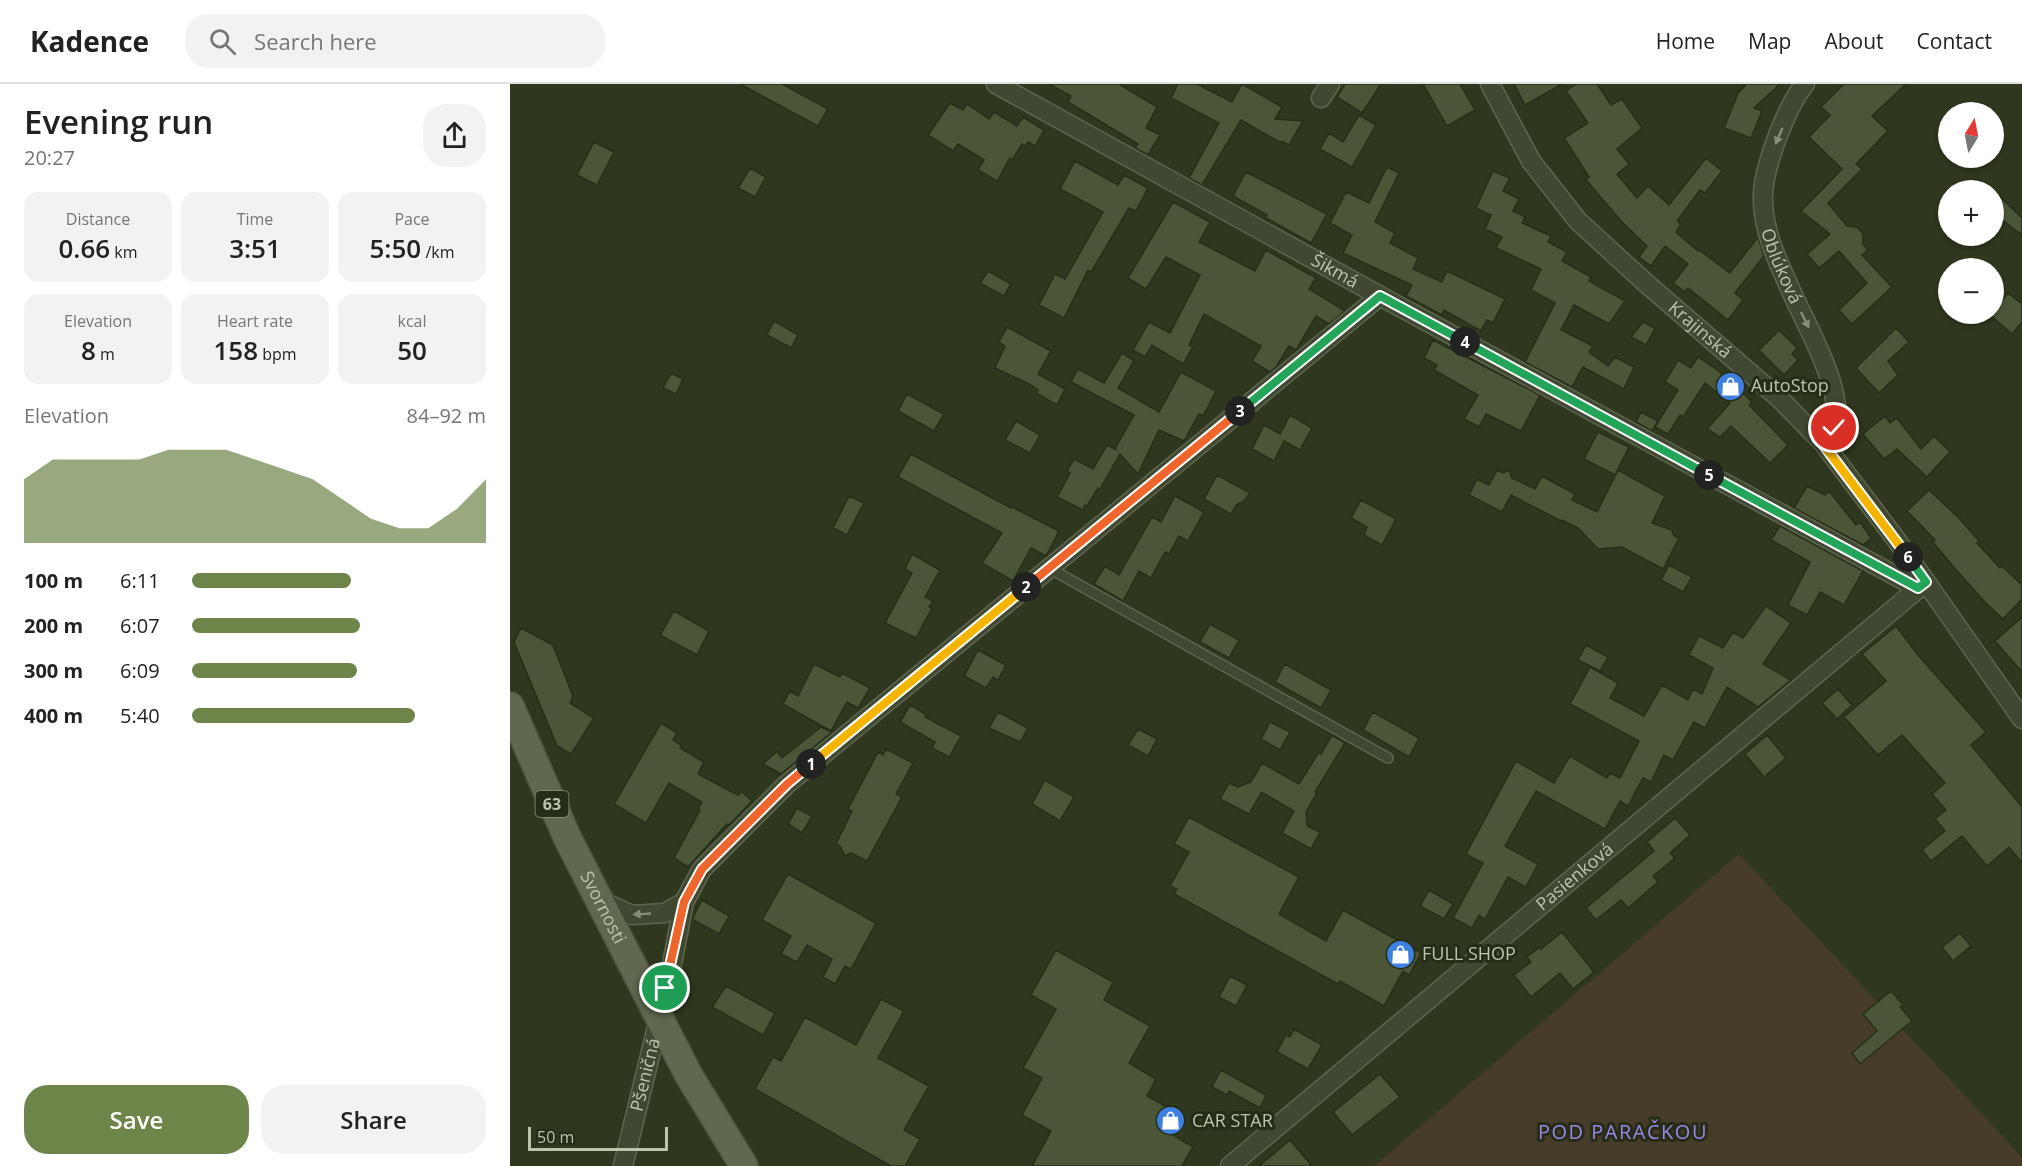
<!DOCTYPE html>
<html lang="en">
<head>
<meta charset="utf-8">
<style>
	body { margin:0; font-family:"Open Sans",sans-serif; background:#f2f2f2; color:#222; height:100vh; display:flex; flex-direction:column; font-size:22px; white-space:nowrap }
	* { box-sizing:border-box; margin:0 }
	p { font-size:20px; color:#767676 }
	.icon { flex:none; width:33px; height:33px; fill:none; stroke:currentColor; stroke-width:2; stroke-linecap:round; stroke-linejoin:round }
	.map { position:relative; flex:1; overflow:hidden }
	.side { display:flex; flex-direction:column; background:#fff; width:510px }
	.side>* { flex:none }
	.needle { width:39px; rotate:10deg }
	.controls { position:absolute; left:1428px; top:18px; display:grid; gap:12px }
	.controls a { display:grid; place-items:center; width:66px; height:66px; border-radius:50%; background:#fff; box-shadow:0 2px 4px #0004; font-size:30px }
	.scale { position:absolute; left:18px; bottom:15px; width:140px; box-sizing:border-box; padding-left:6px; border:3px solid #bbc5ac; border-top:0; font-size:16px; line-height:21px; white-space:nowrap; color:#bbc5ac; -webkit-text-stroke:4px #252c18; paint-order:stroke }
	.pin { position:absolute; display:grid; place-items:center; width:51px; height:51px; color:#fff; margin:-26px; border:3px solid #fff; border-radius:50%; box-shadow:0 2px 6px #0007 }
	.km { position:absolute; width:30px; height:30px; margin:-15px; border-radius:50%; background:#222; color:#fff; font-size:16px; line-height:30px; text-align:center }
	.round { display:grid; place-items:center; flex:none; width:63px; height:63px; border-radius:24px; background:#f2f2f2 }
	.headline { display:flex; align-items:center; justify-content:space-between; height:102px; padding:0 24px }
	h1 { font-size:33px; font-weight:600; line-height:45px }
	.figures { display:grid; grid-template-columns:repeat(3,1fr); gap:9px; height:102px; padding:6px 24px }
	.figures div { display:grid; align-content:center; border-radius:15px; background:#f2f2f2; text-align:center }
	.figures b { font-size:26px; font-weight:600 }
	.figures small { font-size:16px; font-weight:400 }
	.figures p { font-size:16px }
	.chart { height:168px; padding:12px 24px }
	.chart p { display:flex; justify-content:space-between }
	.chart svg { width:100%; height:108px; margin-top:6px; fill:#6e8549; opacity:.7 }
	.action { display:flex; gap:12px; margin-top:auto; padding:12px 24px }
	.action a { flex:1; height:69px; border-radius:24px; background:#6e8549; color:#fff; font-size:24px; font-weight:600; line-height:69px; text-align:center }
	.action a+a { background:#f2f2f2; color:#222 }
	ul { padding:0 24px; list-style:none; font-size:20px }
	li { display:grid; grid-template-columns:96px 72px 1fr; align-items:center; height:45px }
	li i { height:15px; border-radius:8px; background:#6e8549 }
	header { display:flex; align-items:center; gap:36px; box-sizing:border-box; height:84px; padding:0 30px; background:#fff; border-bottom:2px solid #e0e0e0 }
	header strong { font-size:28px }
	nav { display:flex; gap:33px; margin-inline-start:auto; font-size:21px }
	.search { width:420px; height:54px; background:#f2f2f2; display:flex; align-items:center; gap:15px; box-sizing:border-box; padding:0 21px; border-radius:24px; color:#767676; font-size:22px }
	main { display:flex; flex:1; min-height:0 }
	.map>svg:first-child { display:block }
	.green { fill:#463c29 }
	.building { fill:#4b5637; stroke:#272e19; stroke-width:1.5 }
	.lines { fill:none; stroke-linecap:round; stroke-linejoin:round }
	.service-casing { stroke:#5e664f; stroke-width:12 }
	.minor-casing { stroke:#5e664f; stroke-width:21 }
	.primary-casing { stroke:#4c543e; stroke-width:30 }
	.service { stroke:#404832; stroke-width:9 }
	.minor { stroke:#404832; stroke-width:18 }
	.primary { stroke:#60684f; stroke-width:27 }
	.oneway { fill:#848d75 }
	.split-1-casing { stroke:#fff; stroke-width:12 }
	.split-2-casing { stroke:#fff; stroke-width:12 }
	.split-3-casing { stroke:#fff; stroke-width:12 }
	.split-4-casing { stroke:#fff; stroke-width:12 }
	.split-5-casing { stroke:#fff; stroke-width:12 }
	.split-6-casing { stroke:#fff; stroke-width:12 }
	.split-7-casing { stroke:#fff; stroke-width:12 }
	.split-1 { stroke:#f0652b; stroke-width:8 }
	.split-2 { stroke:#f5b400; stroke-width:8 }
	.split-3 { stroke:#f0652b; stroke-width:8 }
	.split-4 { stroke:#22a559; stroke-width:8 }
	.split-5 { stroke:#22a559; stroke-width:8 }
	.split-6 { stroke:#22a559; stroke-width:8 }
	.split-7 { stroke:#f5b400; stroke-width:8 }
	.labels { text-anchor:middle; stroke-width:6; stroke-linejoin:round; paint-order:stroke }
	.shield { fill:#252c18; stroke:#8e9780; stroke-width:1.5 }
	.shield-label { font-size:16px; font-weight:bold; fill:#bbc5ac }
	.street-label { font-size:18px; fill:#bbc5ac; stroke:#252c18 }
	.poi-label { font-size:18px; fill:#bbc5ac; stroke:#252c18; text-anchor:start }
	.neighbourhood-label { font-size:20px; letter-spacing:1.5px; fill:#9a87e4; stroke:#252c18 }
</style>
</head>
<body>
<header>
<strong>Kadence</strong>
<div class="search"><svg class="icon" aria-label="search" viewBox="0 0 24 24"><circle cx="10" cy="10" r="6"/><path d="M15 15l6 6"/></svg>Search here</div>
<nav><a>Home</a><a>Map</a><a>About</a><a>Contact</a></nav>
</header>
<main>
<section class="side">
<div class="headline"><div><h1>Evening run</h1><p>20:27</p></div><a class="round"><svg class="icon" aria-label="share" viewBox="0 0 24 24"><path d="M12 15V3M7 8l5-5 5 5M5 13v7h14v-7"/></svg></a></div>
<div class="figures">
<div><p>Distance</p><b>0.66<small> km</small></b></div>
<div><p>Time</p><b>3:51</b></div>
<div><p>Pace</p><b>5:50<small> /km</small></b></div>
</div>
<div class="figures">
<div><p>Elevation</p><b>8<small> m</small></b></div>
<div><p>Heart rate</p><b>158<small> bpm</small></b></div>
<div><p>kcal</p><b>50</b></div>
</div>
<div class="chart"><p><span>Elevation</span>84–92 m</p>
<svg viewBox="0 0 160 44" preserveAspectRatio="none"><path d="M0 44V18L10 10L20 10L30 10L40 10L50 6L60 6L70 6L80 10L90 14L100 18L110 26L120 34L130 38L140 38L150 30L160 18V44z"/></svg>
</div>
<ul>
<li><b>100 m</b>6:11<i style="width:54%"></i></li>
<li><b>200 m</b>6:07<i style="width:57%"></i></li>
<li><b>300 m</b>6:09<i style="width:56%"></i></li>
<li><b>400 m</b>5:40<i style="width:76%"></i></li>
</ul>
<div class="action"><a>Save</a><a>Share</a></div>
</section>
<div class="map">
<svg width="1512" height="1082" viewBox="0 0 1512 1082">
	<rect width="100%" height="100%" fill="#2f371e"/>
	<path class="green" d="M1229 770 1500 1060 1512 1074V1082H864Z"/>
	<path class="building" d="M230 0H272L318 25 308 42Z
		M539 0H609L647 23 636 44 650 51 638 71 625 64 628 60 558 18 561 12Z
		M668 0H687L722 18 732 0 772 23 765 35 793 37 779 61 772 57 771 59 731 36 692 101 679 94 709 39 661 14Z
		M835 0H871L852 29 827 13Z
		M913 0H950L965 26 937 42Z
		M1004 0H1052L1015 21Z
		M1066 0H1087L1101 21 1112 15 1132 44 1107 65 1119 80 1107 90 1127 114 1138 102 1159 121 1196 74 1212 87 1195 109 1190 106 1167 137 1171 140 1166 148 1188 167 1189 166 1220 189 1248 153 1254 172 1225 209 1233 216 1218 236 1178 204 1175 208 1163 199 1178 180 1155 162 1141 182 1129 173 1137 162 1111 137 1076 96 1079 93 1054 54 1078 39 1056 7Z
		M1237 0H1270L1244 24 1252 27 1241 54 1214 44 1228 9Z
		M1334 0H1396L1362 32 1378 47 1346 80 1352 85 1318 119 1337 142 1347 143 1353 150V160L1358 166 1352 171 1382 203 1342 240 1329 226 1357 199 1329 167 1309 184 1297 170 1320 150 1291 127 1332 85 1299 53 1320 31 1311 23Z
		M440 19 453 26 457 20 479 35 484 28 507 42 513 33 534 46 525 62 518 58 515 62 512 60 502 76 500 74 487 97 468 86 474 76 448 60 443 67 418 51Z
		M849 31 866 41 842 83 810 65 819 49 833 58Z
		M84 58 104 68 87 101 67 91Z
		M565 77 608 101 614 91 638 104 626 127 619 124 581 188 578 186 554 234 529 221 545 190 555 195 593 128 550 105Z
		M877 83 889 89 865 138 885 149 880 159 908 174 903 185 932 198 937 187 995 215 983 239 977 236 971 247 934 226 932 231 896 212 902 201 833 169 842 151 820 139 836 108 859 119Z
		M240 84 256 93 245 113 228 104Z
		M983 87 1000 94 993 107 1009 115 1003 127 1015 133 1012 139 1041 152 1038 158 1057 168 1052 177 1081 193 1079 197 1115 217 1099 240 1064 221 1051 246 1083 262 1079 268 1098 282 1105 273 1124 283 1114 305 1073 283 1062 303 1015 278 1045 219 1021 206 1031 185 986 164 992 153 975 145 981 131 966 124Z
		M736 88 817 130 801 159 756 134 757 131 723 112Z
		M1484 107 1512 134V151L1484 130Z
		M663 118 700 138 689 158 745 187 756 166 806 194 799 205 835 227 819 240 806 232 786 266 779 262 766 283 760 288 742 277 751 262 694 230 679 261 683 263 673 280 642 261 635 273 623 266 639 238 660 249 690 191 656 173 636 205 618 194Z
		M478 187 501 200 494 212 470 199Z
		M1498 209 1512 220V238L1502 250 1480 231 1484 230V227Z
		M264 237 288 251 281 264 257 251Z
		M1133 238 1145 244 1136 261 1121 253Z
		M497 243 541 267 528 290 555 305 547 321 526 309 528 306 519 300 485 284 495 262 489 258Z
		M1386 244 1399 258 1378 277 1388 291 1369 309 1346 284Z
		M1269 246 1287 264 1282 270 1288 276 1274 291 1249 266Z
		M923 256 1030 311 1011 347 976 330 969 343 954 335 968 311 924 286 927 281 914 274Z
		M612 269 624 277 608 304 649 328 671 288 706 307 693 332 689 330 674 357 649 346 628 390 610 370 590 405 588 404 577 422 575 421 573 426 547 413 560 389 557 387 564 375 583 385 597 361 607 366 605 365 624 331 561 298 568 285 594 299Z
		M1188 273 1206 285 1225 301 1242 318 1239 321 1278 361 1260 379 1221 342 1210 353 1197 345 1220 319 1195 299 1173 333 1170 331 1158 350 1145 343 1168 306 1155 298 1168 276 1181 284Z
		M161 289 173 295 166 310 153 304Z
		M397 310 434 330 424 347 388 327Z
		M1131 328 1148 337 1142 347 1126 338Z
		M780 331 802 344 790 366 774 357 764 377 742 365 754 341 770 350Z
		M1375 332 1380 339 1387 334 1411 365 1424 352 1440 368 1417 393 1387 365 1374 375 1353 350Z
		M506 337 530 351 520 369 495 356Z
		M1088 348 1119 363 1105 391 1074 375Z
		M401 370 501 424 502 423 549 447 536 472 521 464 503 497 472 479 492 449 388 393Z
		M987 386 993 389 999 386 1002 394 1025 405 1032 392 1065 410 1062 416 1087 428 1108 386 1155 412 1142 439 1162 446 1164 452 1169 454 1153 485 1112 463 1088 465 1068 444 1052 436 1051 437 1001 411 992 428 959 411 967 395 979 401Z
		M707 391 740 409 734 417 726 421 721 430 694 415Z
		M1297 402 1315 411 1319 407 1346 441 1350 438 1361 454 1353 461 1284 424Z
		M1419 406 1449 434 1469 457 1467 459 1490 484 1492 482 1512 501V515L1493 535 1474 517 1441 480 1423 458 1425 456 1397 427Z
		M339 412 354 419 337 451 323 444Z
		M665 412 694 428 678 457 669 452 659 470 655 468 641 494 629 487 613 517 584 500 595 482 609 491 642 433 651 438Z
		M851 416 886 435 872 461 854 451 857 443 841 434Z
		M1270 442 1353 487 1334 521 1310 508 1297 531 1278 521 1300 478 1261 456Z
		M402 470 430 486 415 513 423 517 419 523 422 524 406 554 375 539 402 489 395 485Z
		M1159 481 1182 493 1173 508 1151 496Z
		M1256 522 1281 539 1253 580 1281 596 1248 623 1217 603 1195 644 1184 638 1163 676 1154 671 1141 698 1133 694 1118 722 1110 717 1095 745 1026 707 995 762 1028 780 1016 803 998 793 975 835 969 831 962 844 943 834 973 779 956 770 1006 677 1044 699 1060 672 1097 694 1100 689 1110 694 1129 657 1060 620 1080 583 1108 599 1100 614 1134 632 1152 601 1178 616 1183 605 1192 610 1203 584 1179 571 1189 552 1213 564 1223 548 1233 554Z
		M164 527 199 547 187 571 150 551Z
		M1512 533V588L1485 557Z
		M700 540 729 556 719 574 690 558Z
		M1386 542 1408 571 1476 648 1461 661 1512 723V779L1499 763 1477 782 1452 752 1421 777 1412 766 1435 747 1425 735 1436 726 1422 710 1435 699 1392 651 1368 671 1334 633 1376 597 1352 570Z
		M11 544 43 561 63 612 60 619 84 634 61 670 47 662 4 558Z
		M1076 561 1098 573 1090 587 1068 576Z
		M468 566 496 581 488 596 483 593 476 604 454 592Z
		M304 580 330 593 332 589 360 604 348 624 337 618 321 647 273 620 280 607 288 612Z
		M775 580 821 606 811 624 765 598Z
		M1328 605 1342 621 1327 635 1312 619Z
		M400 621 417 631 415 633 451 652 439 673 422 664 425 658 390 638Z
		M488 628 518 644 510 658 479 644Z
		M863 628 909 654 899 673 853 646Z
		M760 638 780 648 770 666 751 655Z
		M151 639 167 649 163 656 171 661 170 664 194 678 188 690 228 711 232 708 242 717 219 741 217 740 178 783 164 774 190 726 188 725 192 718 159 699 136 739 104 720Z
		M311 643 322 648 271 690 253 680 267 667 272 674Z
		M628 645 647 655 638 672 618 661Z
		M822 651 835 659 805 708 807 709 796 728 797 742 810 748 801 765 772 749 784 727 753 709H751L739 730 710 715 719 699 728 703 741 698 752 679 789 700 809 668 811 670Z
		M1257 651 1276 674 1254 693 1235 670Z
		M376 665 403 679 386 710 392 713 357 777 341 769 335 772 330 762 326 760 342 727 338 725 368 668 373 671Z
		M535 696 564 713 550 737 522 720Z
		M287 724 302 732 292 749 278 740Z
		M679 733 789 793 769 830 816 857 833 826 911 869 899 891 893 887 874 922 830 897 828 900 664 810 667 805 660 802 679 768 664 760Z
		M1165 734 1180 751 1160 769 1165 774 1143 792 1148 798 1118 824 1111 816 1086 836 1076 824 1144 767 1137 758Z
		M278 790 366 839 341 885 335 882 325 900 313 893 322 875 297 861 287 878 271 870 281 852 252 836Z
		M919 806 943 820 934 835 910 822Z
		M192 816 219 832 209 850 182 835Z
		M1052 848 1084 888 1063 905 1050 889 1021 913 1004 891 1021 878 1017 873 1030 863 1031 865Z
		M1450 849 1461 862 1443 877 1432 863Z
		M546 866 603 898 594 916 640 942 619 979 646 995 637 1012 673 1032 663 1051 683 1063 672 1082H522L541 1047 512 1031 532 994 513 984 546 925 521 911Z
		M720 892 737 901 726 922 709 913Z
		M216 902 265 929 253 951 202 923Z
		M1381 907 1393 921 1390 923 1402 937 1350 980 1342 969 1367 947 1353 930Z
		M371 915 394 927 368 974 419 1002 394 1046 410 1055 395 1082H381L245 1005 263 973 271 977 295 933 346 961Z
		M784 945 812 961 798 985 767 968 776 951 780 953Z
		M711 986 756 1011 750 1024 719 1007 717 1011 702 1003Z
		M870 990 890 1013 842 1051 823 1028Z
		M780 1056 802 1082H749Z"/>
	<g class="lines">
		<defs>
			<path id="service" d="M539 484 878 674"/>
			<g id="minor">
				<path id="s1" d="M486 0 870 212 1408 504"/>
				<path id="s2" d="M980 0 1021 77 1068 137 1138 201 1269 314 1313 359 1385 454 1512 635"/>
				<path id="s3" d="M1295 0C1276 23 1251 88 1253 118 1254 147 1266 174 1278 200 1293 236 1331 298 1326 337 1325 347 1320 353 1313 359"/>
				<path d="M811 14 820 0"/>
				<path d="M89 816 122 831 155 829 174 818"/>
				<path id="s4" d="M113 1082 160 890 174 818 192 785 277 700 870 212"/>
				<path id="s5" d="M720 1082 1416 498"/>
			</g>
			<g id="primary">
				<path id="s6" d="M0 622 57 753 178 990 234 1082"/>
			</g>
		</defs>
		<use href="#service" class="service-casing"/>
		<use href="#minor" class="minor-casing"/>
		<use href="#primary" class="primary-casing"/>
		<use href="#service" class="service"/>
		<use href="#minor" class="minor"/>
		<use href="#primary" class="primary"/>
	</g>
	<defs><path id="oneway-solid" d="M-6-.8H1V-3.2L6.5 0L1 3.2V.8H-6Z" transform="scale(1.5)"/></defs>
	<g class="oneway">
		<use href="#oneway-solid" transform="translate(1269 52) rotate(113)"/>
		<use href="#oneway-solid" transform="translate(1295 236) rotate(64)"/>
		<use href="#oneway-solid" transform="translate(132 830) rotate(177)"/>
	</g>
	<g class="lines">
		<defs>
			<path id="split-1" d="M155 904 174 818 192 785 277 700 301 680"/>
			<path id="split-2" d="M301 680 516 503"/>
			<path id="split-3" d="M516 503 730 327"/>
			<path id="split-4" d="M730 327 870 212 955 258"/>
			<path id="split-5" d="M955 258 1199 391"/>
			<path id="split-6" d="M1199 391 1408 504 1416 498 1398 473"/>
			<path id="split-7" d="M1324 344 1321 352 1312 359 1398 473"/>
		</defs>
		<use href="#split-1" class="split-1-casing"/>
		<use href="#split-2" class="split-2-casing"/>
		<use href="#split-3" class="split-3-casing"/>
		<use href="#split-4" class="split-4-casing"/>
		<use href="#split-5" class="split-5-casing"/>
		<use href="#split-6" class="split-6-casing"/>
		<use href="#split-7" class="split-7-casing"/>
		<use href="#split-1" class="split-1"/>
		<use href="#split-2" class="split-2"/>
		<use href="#split-3" class="split-3"/>
		<use href="#split-4" class="split-4"/>
		<use href="#split-5" class="split-5"/>
		<use href="#split-6" class="split-6"/>
		<use href="#split-7" class="split-7"/>
	</g>
	<defs>
		<symbol id="shop-disc" viewBox="-11 -11 22 22"><circle r="9.5" fill="#3f7fe0" stroke="#252c18"/><path d="M-5-2.5h2.3a2.7 3.5 0 0 1 5.4 0H5L5.5 6h-11ZM-1.5-2.5h3a1.5 2.3 0 0 0-3 0Z" fill="#fff"/></symbol>
	</defs>
	<g fill-rule="evenodd">
		<use href="#shop-disc" x="1204" y="286" width="33" height="33"/>
		<use href="#shop-disc" x="874" y="854" width="33" height="33"/>
		<use href="#shop-disc" x="644" y="1020" width="33" height="33"/>
	</g>
	<g class="labels">
		<rect class="shield" x="25.5" y="707" width="33" height="26" rx="4.5"/>
		<g class="shield-label">
			<text x="42" y="726">63</text>
		</g>
		<g class="street-label">
			<text dy="6" stroke="none"><textPath href="#s3" startOffset="194">Oblúková</textPath></text>
			<text dy="6" stroke="none"><textPath href="#s1" startOffset="387">Šikmá</textPath></text>
			<text dy="6" stroke="none"><textPath href="#s2" startOffset="327">Krajinská</textPath></text>
			<text dy="6" stroke="none"><textPath href="#s5" startOffset="450">Pasienková</textPath></text>
			<text dy="6" stroke="none"><textPath href="#s6" startOffset="222">Svornosti</textPath></text>
			<text dy="6" stroke="none"><textPath href="#s4" startOffset="94">Pšeničná</textPath></text>
		</g>
		<g class="poi-label">
			<text x="1241" y="308">AutoStop</text>
			<text x="912" y="876">FULL SHOP</text>
			<text x="682" y="1043">CAR STAR</text>
		</g>
		<g class="neighbourhood-label">
			<text x="1113" y="1055">POD PARAČKOU</text>
		</g>
	</g>
</svg>
<div class="controls">
<a><svg class="needle" viewBox="-14 -14 28 28"><path d="M0-13l5 13h-10z" fill="#e53935"/><path d="M0 13l5-13h-10z" fill="#767676"/></svg></a>
<a>+</a>
<a>−</a>
</div>
<div class="scale">50 m</div>
<div class="pin" style="left:155px;top:904px;background:#1e9e55"><svg class="icon" aria-label="arrive" viewBox="0 0 24 24"><path d="M6 21V4h12l-3 4 3 4H6"/></svg></div>
<div class="pin" style="left:1324px;top:344px;background:#d93025"><svg class="icon" aria-label="check" viewBox="0 0 24 24"><path d="M5 12l5 5 9-10"/></svg></div>
<b class="km" style="left:301px;top:680px">1</b>
<b class="km" style="left:516px;top:503px">2</b>
<b class="km" style="left:730px;top:327px">3</b>
<b class="km" style="left:955px;top:258px">4</b>
<b class="km" style="left:1199px;top:391px">5</b>
<b class="km" style="left:1398px;top:473px">6</b>
</div>
</main>
</body>
</html>
